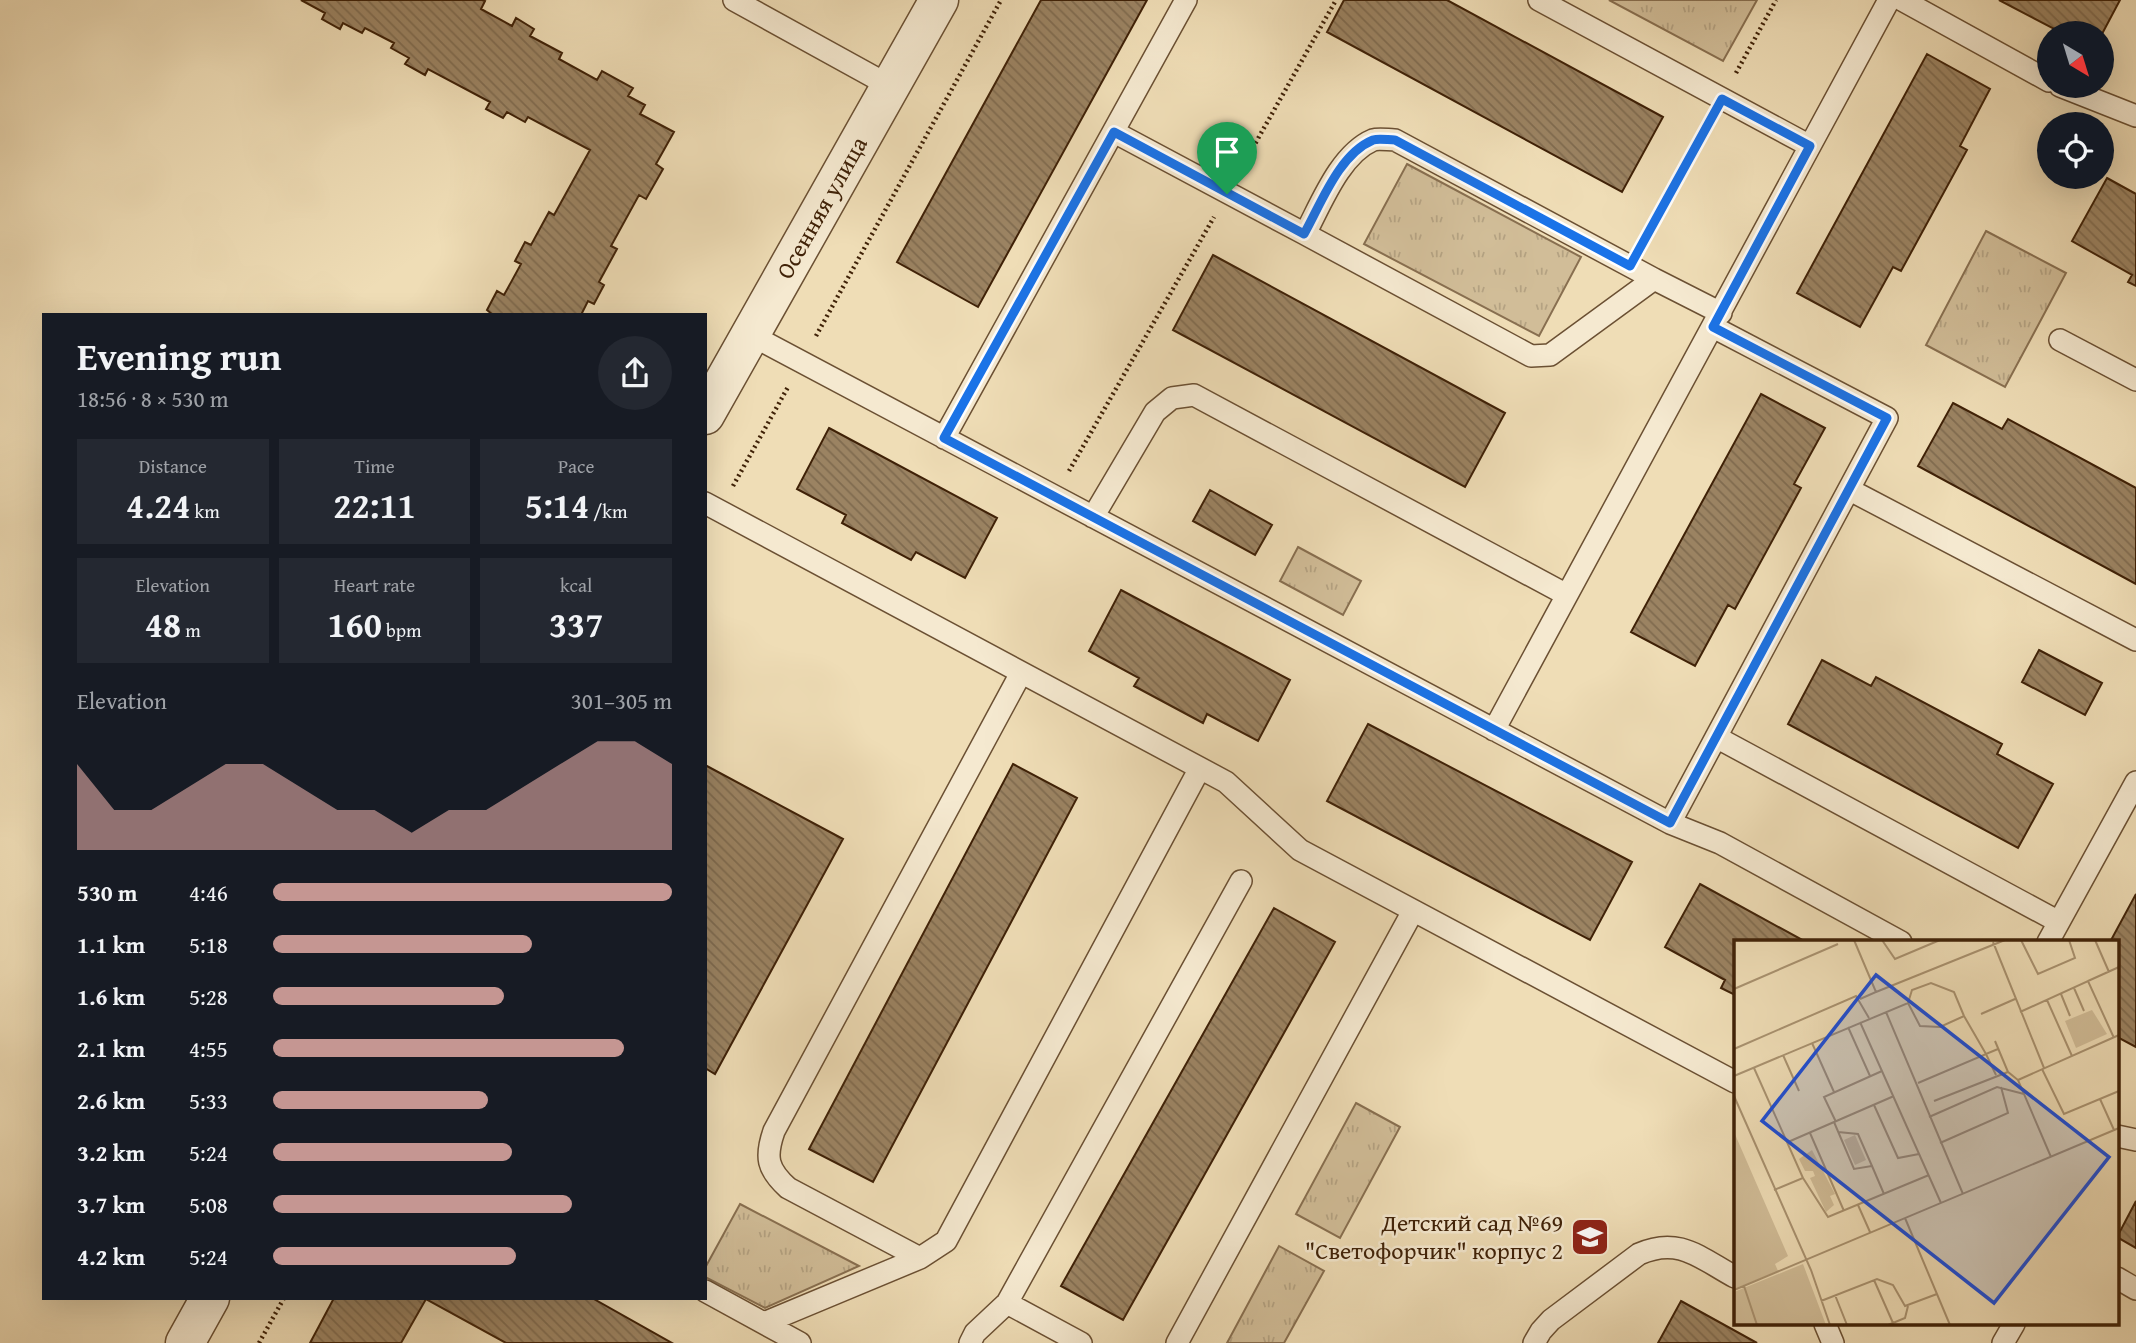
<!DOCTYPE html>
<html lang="en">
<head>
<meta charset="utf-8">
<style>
	body { margin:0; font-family:"Gentium Book Plus",serif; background:#242831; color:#f1f3f6; height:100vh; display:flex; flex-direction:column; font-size:26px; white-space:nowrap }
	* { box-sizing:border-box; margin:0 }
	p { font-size:23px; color:#9ea1a6 }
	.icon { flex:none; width:38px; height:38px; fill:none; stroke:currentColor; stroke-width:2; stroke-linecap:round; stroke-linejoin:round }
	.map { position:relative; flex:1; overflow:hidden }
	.drawer { position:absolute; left:42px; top:313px; width:665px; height:987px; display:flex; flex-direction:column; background:#171b24; border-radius:0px; box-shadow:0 7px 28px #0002 }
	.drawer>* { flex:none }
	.needle { width:46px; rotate:142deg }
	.tools { position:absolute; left:2037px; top:21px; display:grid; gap:14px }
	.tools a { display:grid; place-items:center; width:77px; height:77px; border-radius:50%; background:#171b24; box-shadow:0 7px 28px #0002; font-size:35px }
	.pin { position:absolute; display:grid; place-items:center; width:60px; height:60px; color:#fff; margin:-72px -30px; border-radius:50% 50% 50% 0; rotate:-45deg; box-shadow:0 0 7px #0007 }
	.pin .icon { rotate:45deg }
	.round { display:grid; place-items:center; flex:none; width:74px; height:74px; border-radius:37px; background:#242831 }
	.headline { display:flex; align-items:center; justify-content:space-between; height:119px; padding:0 35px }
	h1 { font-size:38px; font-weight:600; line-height:52px }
	.stats { display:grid; grid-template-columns:repeat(3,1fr); gap:10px; height:119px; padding:7px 35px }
	.stats div { display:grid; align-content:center; border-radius:0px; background:#242831; text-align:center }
	.stats b { font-size:35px; font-weight:600 }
	.stats small { font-size:19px; font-weight:400 }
	.stats p { font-size:19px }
	.chart { height:196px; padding:14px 35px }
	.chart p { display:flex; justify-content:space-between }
	.chart svg { width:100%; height:126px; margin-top:7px; fill:#c59692; opacity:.7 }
	ul { padding:0 35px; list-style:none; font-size:23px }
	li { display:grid; grid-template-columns:112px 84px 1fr; align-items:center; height:52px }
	li i { height:18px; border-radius:9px; background:#c59692 }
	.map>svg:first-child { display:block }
	.park { fill:url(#park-tufts); stroke:#886f50; stroke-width:2 }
	.building { fill:url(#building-back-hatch); stroke:#3f2107; stroke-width:2 }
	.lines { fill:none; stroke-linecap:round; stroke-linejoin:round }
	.service-casing { stroke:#6b5033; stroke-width:24 }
	.minor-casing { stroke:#6b5033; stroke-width:41 }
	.path { stroke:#3f2107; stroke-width:4.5; stroke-dasharray:2 3.5; stroke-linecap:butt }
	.service { stroke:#f5e9d0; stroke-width:21 }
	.minor { stroke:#f5e9d0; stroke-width:38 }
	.route-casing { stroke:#fff; stroke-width:14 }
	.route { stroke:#1a73e8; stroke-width:9 }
	.labels { text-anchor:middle; stroke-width:5; stroke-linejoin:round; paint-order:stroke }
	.street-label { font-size:24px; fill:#3f2107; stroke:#f5e9d0 }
	.poi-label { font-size:24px; fill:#3f2107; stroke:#f5e9d0; text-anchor:end }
	.inset-road { fill:none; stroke:#a99270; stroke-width:2 }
	.view { fill:#1d4ed8; fill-opacity:0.15; stroke:#1d4ed8; stroke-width:3.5 }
	.inset-edge { fill:none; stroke:#3f2107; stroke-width:3.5 }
</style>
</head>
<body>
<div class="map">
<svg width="2136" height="1343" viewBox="0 0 2136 1343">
	<defs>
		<pattern id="park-tufts" width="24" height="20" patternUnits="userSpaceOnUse" patternTransform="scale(1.75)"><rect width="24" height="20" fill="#d1bd98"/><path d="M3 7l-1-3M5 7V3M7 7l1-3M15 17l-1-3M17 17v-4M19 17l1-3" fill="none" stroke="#b4a282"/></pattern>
		<pattern id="building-back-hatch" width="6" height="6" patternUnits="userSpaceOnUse" patternTransform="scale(1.75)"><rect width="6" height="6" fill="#9b8362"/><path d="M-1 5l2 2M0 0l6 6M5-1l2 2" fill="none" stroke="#806b4f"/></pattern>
	</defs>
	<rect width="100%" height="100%" fill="#efddb6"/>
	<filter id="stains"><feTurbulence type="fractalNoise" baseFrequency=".00286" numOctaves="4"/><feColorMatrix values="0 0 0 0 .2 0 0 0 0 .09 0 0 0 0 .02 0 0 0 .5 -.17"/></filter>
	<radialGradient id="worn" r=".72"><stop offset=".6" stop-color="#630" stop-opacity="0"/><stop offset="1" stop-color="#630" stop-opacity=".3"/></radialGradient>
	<path class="park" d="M1609 0H1757L1723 61Z
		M1407 164 1581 257 1539 336 1364 244Z
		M1986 231 2066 273 2005 387 1926 345Z
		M1298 547 1361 581 1343 615 1280 581Z
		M1356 1103 1400 1127 1340 1238 1296 1214Z
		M740 1204 859 1266 765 1308 705 1277V1268Z
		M1279 1246 1324 1271 1284 1343H1227Z"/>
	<path class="building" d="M301 0H482L485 1 481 9 512 26 516 18 534 29 530 36 562 53 559 59 597 80 602 71 633 88 628 96 645 105 640 114 674 132 656 164 663 169 646 199 639 195 611 246 617 249 599 282 604 285 594 304 588 301 581 315H493L487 310 497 291 504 295 521 264 515 261 525 242 531 245 549 212 554 215 590 150 528 117 525 122 507 112 503 118 486 109 490 102 428 69 425 75 405 64 409 58 391 48 394 43 365 28 362 33 343 23 340 29 322 19 325 13Z
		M1041 0H1147L978 307 897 262Z
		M1344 0H1447L1663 117 1622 192 1327 32Z
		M1999 0H2120L2102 34 2062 33Z
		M1927 54 1990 89 1960 146 1967 150 1901 271 1893 267 1860 327 1797 293Z
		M2107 178 2136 194V286L2128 282 2132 275 2072 241Z
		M1213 255 1505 413 1465 487 1173 330Z
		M1761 394 1825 428 1794 484 1801 488 1735 609 1728 605 1695 666 1631 632Z
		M1953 403 2002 429 2008 419 2136 488V584L1918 466Z
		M829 428 997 518 965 578 916 552 911 560 842 523 846 515 797 489Z
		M1210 490 1272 525 1255 555 1193 521Z
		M1121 590 1290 680 1258 741 1207 714 1203 723 1134 686 1139 678 1089 651Z
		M2039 650 2102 683 2085 715 2022 682Z
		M1822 660 1871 686 1876 677 2002 744 1997 754 2053 784 2018 848 1788 724Z
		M1368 724 1632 862 1590 940 1327 801Z
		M1013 764 1077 798 873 1182 809 1149Z
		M705 765 843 839 715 1074 705 1068Z
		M1700 884 1806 942H1735V995L1721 988 1725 980 1665 947Z
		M2136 894V1047L2117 1037V942H2110Z
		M1274 908 1335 942 1123 1320 1061 1286Z
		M2136 1201V1248L2117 1237Z
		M334 1298H592L672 1343H506L426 1299 401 1343H310Z
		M1681 1301 1757 1343H1658Z"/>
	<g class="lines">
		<defs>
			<path id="service" d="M734 0 890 86
				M1539 0 1810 146
				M1902 0 2049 81
				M2060 86 2136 116
				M1114 132 1305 234
				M1654 279 1550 355 1531 356 1305 234C1321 204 1340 154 1373 140 1379 138 1388 140 1395 140L1654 279 1721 313
				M751 335 1670 823 1720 843 1901 942
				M2060 340 2136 380
				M944 438 1186 0
				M1850 490 2136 640
				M705 503 1226 782 1300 850 1735 1082
				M1093 517 1155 412 1172 398 1194 395 1567 595
				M1494 730 1889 0
				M1716 737 2059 922
				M1670 823 1887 418 1713 327
				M2048 942 2136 782
				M2117 1136 2136 1140
				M920 1258 788 1188C767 1169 765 1157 774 1131L1021 673
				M2117 1278 2136 1289
				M705 1291 800 1343
				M1007 1303 1081 1343
				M764 1323 920 1258 946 1241 1200 768
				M1825 1324 1833 1343
				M970 1343 975 1333 1007 1303 1241 881
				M1177 1343 1413 911
				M1534 1343 1541 1331 1551 1320 1639 1254C1679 1236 1700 1258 1735 1277
				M2003 1343 2014 1324"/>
			<g id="minor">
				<path id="s1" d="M705 415 939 0"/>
				<path d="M185 1343 210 1298"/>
			</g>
		</defs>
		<use href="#service" class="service-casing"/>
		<use href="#minor" class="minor-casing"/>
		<path class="path" d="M1736 73 1776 0
			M1242 167 1336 0
			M1644 242 1708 124
			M816 336 1001 0
			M1069 471 1214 217
			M733 486 788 387
			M259 1343 284 1298"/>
		<use href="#service" class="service"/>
		<use href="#minor" class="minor"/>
	</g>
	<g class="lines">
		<defs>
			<path id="route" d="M1722 99 1810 146 1713 327 1887 418 1670 823 944 438 1114 132 1304 234C1321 204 1339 154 1373 140 1379 138 1388 140 1395 140L1630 266Z"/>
		</defs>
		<use href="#route" class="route-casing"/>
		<use href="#route" class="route"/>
	</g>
	<defs>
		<symbol id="school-square" viewBox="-11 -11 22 22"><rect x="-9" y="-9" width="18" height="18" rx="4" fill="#8f2418" stroke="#f5e9d0"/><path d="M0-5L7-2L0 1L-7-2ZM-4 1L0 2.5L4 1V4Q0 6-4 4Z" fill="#fff"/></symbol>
	</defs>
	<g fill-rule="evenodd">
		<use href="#school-square" x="1568" y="1215" width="44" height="44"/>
	</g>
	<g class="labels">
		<g class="street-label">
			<text dy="8" stroke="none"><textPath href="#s1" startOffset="238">Осенняя улица</textPath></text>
		</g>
		<g class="poi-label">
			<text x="1563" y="1231">Детский сад №69<tspan x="1563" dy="28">"Светофорчик" корпус 2</tspan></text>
		</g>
	</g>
	<g transform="translate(1734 940)">
		<rect width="385" height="385" fill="#efddb6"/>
		<path d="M358 70 373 94 342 108 331 81ZM121 195 132 220 121 225 110 200ZM78 210 101 254 96 256 100 265 92 272 76 238 81 236 79 231H71L65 219Z" fill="#d1bd98"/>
		<path d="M0 192 54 316 41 324 44 331 0 349ZM69 324 92 385H0V352Z" fill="#d1bd98"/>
		<path class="inset-road" d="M120 0 142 52 126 59M148 0 161 19 206 0M287 0 304 34 341 18 335 0M361 0 375 32M259 2 310 128M354 41 385 27M340 48 350 71M0 49 104 4M142 52 271 0M327 54 336 76M313 60 338 116M174 63 178 50 197 43 220 52 230 76M152 72 229 254M286 72 354 41 380 98M247 74 281 59M126 82 207 263M114 87 136 136M261 101 274 132M78 103 100 152M0 109 122 56 135 78M49 115 65 151M20 128 69 238 40 250M308 129 330 174 385 151M0 136 174 63 186 86 206 87 230 76 252 114 264 109M284 140 385 95M184 143 252 114 262 135M0 156 77 330 96 385M366 159 380 190M200 161 274 132 284 140 317 217M140 165 164 218 185 214M195 177 263 147 290 154M100 182 120 229 138 226 124 194 104 192M102 182 90 157 148 131M76 193 110 271M54 202 160 156M206 203 274 173 267 147M138 226 150 254M69 238 94 277 195 235M124 265 136 292M171 278 216 385M140 340 159 383M10 346 23 385M0 350 385 188M101 355 113 385M87 361 143 339 159 345 171 366 203 354M154 385 171 378 174 366"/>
		<path class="view" d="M142 35 375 217 260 363 28 181Z"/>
		<rect width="385" height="385" class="inset-edge"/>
	</g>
	<rect width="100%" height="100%" filter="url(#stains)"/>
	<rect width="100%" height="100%" fill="url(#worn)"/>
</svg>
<div class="tools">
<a><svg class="needle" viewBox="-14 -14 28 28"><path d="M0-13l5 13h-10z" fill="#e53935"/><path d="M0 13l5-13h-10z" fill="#9ea1a6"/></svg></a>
<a><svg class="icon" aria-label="locate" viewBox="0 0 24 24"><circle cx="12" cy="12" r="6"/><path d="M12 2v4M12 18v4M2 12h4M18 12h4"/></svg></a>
</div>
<div class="pin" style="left:1227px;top:194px;background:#1e9e55"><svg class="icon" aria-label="arrive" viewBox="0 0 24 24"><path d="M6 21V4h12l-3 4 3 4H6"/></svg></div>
<section class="drawer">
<div class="headline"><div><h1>Evening run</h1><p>18:56 · 8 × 530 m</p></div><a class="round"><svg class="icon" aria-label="share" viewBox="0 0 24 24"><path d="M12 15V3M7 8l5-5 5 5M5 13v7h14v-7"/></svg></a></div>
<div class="stats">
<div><p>Distance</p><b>4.24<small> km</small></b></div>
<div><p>Time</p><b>22:11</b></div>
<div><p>Pace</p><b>5:14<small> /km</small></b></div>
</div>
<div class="stats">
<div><p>Elevation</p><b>48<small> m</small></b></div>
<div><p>Heart rate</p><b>160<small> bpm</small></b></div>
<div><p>kcal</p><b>337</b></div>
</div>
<div class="chart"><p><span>Elevation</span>301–305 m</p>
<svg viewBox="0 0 160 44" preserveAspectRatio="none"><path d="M0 44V14L10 30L20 30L30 22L40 14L50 14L60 22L70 30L80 30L90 38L100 30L110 30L120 22L130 14L140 6L150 6L160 14V44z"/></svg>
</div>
<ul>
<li><b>530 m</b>4:46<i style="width:100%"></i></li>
<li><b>1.1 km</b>5:18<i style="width:65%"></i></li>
<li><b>1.6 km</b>5:28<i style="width:58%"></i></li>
<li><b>2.1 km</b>4:55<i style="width:88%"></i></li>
<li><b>2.6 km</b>5:33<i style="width:54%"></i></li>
<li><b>3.2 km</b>5:24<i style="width:60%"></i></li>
<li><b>3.7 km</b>5:08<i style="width:75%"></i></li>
<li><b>4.2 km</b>5:24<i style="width:61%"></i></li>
</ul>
</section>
</div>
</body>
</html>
